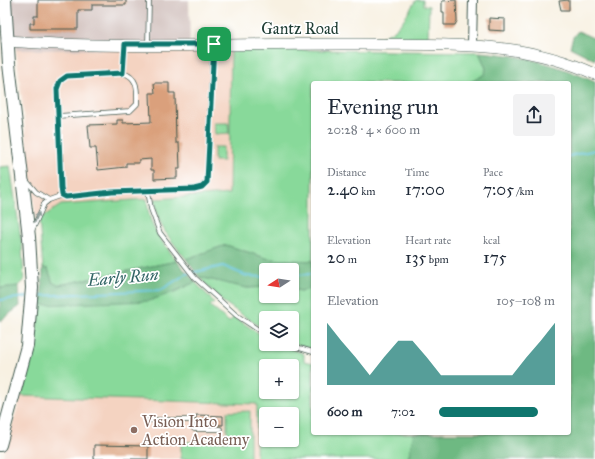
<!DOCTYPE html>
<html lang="en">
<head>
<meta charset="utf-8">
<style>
	body { margin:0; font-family:"IM FELL Great Primer",serif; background:#f2f2f3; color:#1f2937; height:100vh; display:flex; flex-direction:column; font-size:15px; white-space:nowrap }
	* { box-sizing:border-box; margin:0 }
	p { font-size:13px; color:#747a83 }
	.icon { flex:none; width:22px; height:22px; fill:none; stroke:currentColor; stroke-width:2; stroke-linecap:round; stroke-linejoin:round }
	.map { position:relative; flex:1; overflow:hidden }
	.drawer { position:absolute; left:311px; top:81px; width:260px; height:354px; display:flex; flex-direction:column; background:#fff; border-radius:4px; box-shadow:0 1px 3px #0004 }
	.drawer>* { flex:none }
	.needle { width:26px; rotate:258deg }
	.controls { position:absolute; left:259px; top:263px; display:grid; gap:8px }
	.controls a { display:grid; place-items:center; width:40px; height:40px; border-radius:4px; background:#fff; box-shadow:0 1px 3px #0004; font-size:20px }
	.pin { position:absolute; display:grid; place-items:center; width:34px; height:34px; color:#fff; margin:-17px; border-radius:8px; box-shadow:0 2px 6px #0006 }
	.round { display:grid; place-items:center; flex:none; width:42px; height:42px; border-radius:4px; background:#f2f2f3 }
	.summary { display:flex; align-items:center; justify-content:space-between; height:68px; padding:0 16px }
	h1 { font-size:22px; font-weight:600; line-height:30px }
	.metrics { display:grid; grid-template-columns:repeat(3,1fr); gap:6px; height:68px; padding:4px 16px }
	.metrics div { display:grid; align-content:center }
	.metrics b { font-size:17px; font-weight:600 }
	.metrics small { font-size:11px; font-weight:400 }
	.metrics p { font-size:11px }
	.chart { height:112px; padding:8px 16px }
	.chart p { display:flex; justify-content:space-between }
	.chart svg { width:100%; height:72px; margin-top:4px; fill:#0f766e; opacity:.7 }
	ul { padding:0 16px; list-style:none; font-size:13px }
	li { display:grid; grid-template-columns:64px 48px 1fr; align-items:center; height:30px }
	li i { height:10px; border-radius:5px; background:#0f766e }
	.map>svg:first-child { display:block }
	.built { fill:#f4d3c1 }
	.industrial { fill:#d0c0bc }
	.green { fill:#88d99a; stroke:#548b67; fill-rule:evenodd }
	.forest { fill:#6eb982; stroke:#467b5b }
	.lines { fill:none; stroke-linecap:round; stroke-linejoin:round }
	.stream { stroke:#5ec3db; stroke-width:2 }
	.building { fill:#daa07c }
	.service-casing { stroke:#40584e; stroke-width:5.5 }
	.minor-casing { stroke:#40584e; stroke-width:10 }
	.secondary-casing { stroke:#40584e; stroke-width:12 }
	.primary-casing { stroke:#40584e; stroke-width:14 }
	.service { stroke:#fff; stroke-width:4 }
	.minor { stroke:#fff; stroke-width:8 }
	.secondary { stroke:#fff; stroke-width:11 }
	.primary { stroke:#fff; stroke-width:12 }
	.oneway { fill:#8f9e9a }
	.route-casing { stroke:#fff; stroke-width:8 }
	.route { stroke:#0f766e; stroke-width:5 }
	.education-dot { fill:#8d6e63; stroke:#fff; stroke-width:1.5 }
	.labels { text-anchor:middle; stroke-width:3.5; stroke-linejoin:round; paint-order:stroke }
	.street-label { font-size:16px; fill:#1f3d34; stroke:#fff }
	.education-label { font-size:16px; fill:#785e54; stroke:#fff; text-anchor:start }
	.water-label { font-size:17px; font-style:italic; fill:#326566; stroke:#fff }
</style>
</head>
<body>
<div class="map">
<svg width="595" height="459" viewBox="0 0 595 459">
	<rect width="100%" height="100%" fill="#fff"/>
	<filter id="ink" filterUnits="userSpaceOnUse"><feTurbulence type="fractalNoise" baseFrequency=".025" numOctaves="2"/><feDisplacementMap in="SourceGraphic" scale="8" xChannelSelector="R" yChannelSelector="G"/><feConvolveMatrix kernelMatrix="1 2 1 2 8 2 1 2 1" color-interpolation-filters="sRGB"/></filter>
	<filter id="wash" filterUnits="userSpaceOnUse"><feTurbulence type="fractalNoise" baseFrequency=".012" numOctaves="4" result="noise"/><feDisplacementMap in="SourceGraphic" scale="16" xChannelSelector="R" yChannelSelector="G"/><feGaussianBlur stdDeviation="0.9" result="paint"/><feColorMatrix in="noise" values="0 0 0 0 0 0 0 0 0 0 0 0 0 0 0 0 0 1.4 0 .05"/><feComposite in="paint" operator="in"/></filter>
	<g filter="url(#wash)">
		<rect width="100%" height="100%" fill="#f8f1e2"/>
		<path class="built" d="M231 49 229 194 61 205 36 221 16 50Z
			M21 396 257 404 256 459H2Z"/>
		<path class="industrial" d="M9 0H189L190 49 16 50Z"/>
		<path class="green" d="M416 0H423V5L429 6 428 39H371C399 35 402 21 416 0Z
			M231 49 479 52 486 68 485 74 469 83H313V261L269 259 226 245 186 259C170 238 156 226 155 199L229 194Z
			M214 123H228L229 133 215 134Z
			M214 147H223V161H214Z
			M10 166 22 246 24 281 19 286 0 288V167Z
			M147 199C149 229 160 238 177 261L59 285 53 283 48 269 43 268 39 219 61 205Z
			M199 277 247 288 266 287V296H292V289L301 291 313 288V349L292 343V318H266V331L222 301Z
			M195 282 214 302 210 306 229 322 234 317 266 338V344H279L304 354V361L313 363V433H414L408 459H256L257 404 21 396 30 365 41 305 174 292ZM266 366H292V392H266ZM266 414H292V440H266Z
			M250 411V459H181V442L227 441V412Z"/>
		<path class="forest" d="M578 31 595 39V60L570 47 573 37Z
			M479 52C522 55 556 64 595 82V459H408L414 433H569V83H469L485 74 486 68Z
			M226 245 269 259 313 261V288L301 291 292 289V270H266V287L247 288 199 277 186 259Z
			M177 261 195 282 174 292 149 301 41 305 43 268 48 269 53 283 59 285Z
			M19 286 20 306 0 321V288Z"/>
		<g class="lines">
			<path class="stream" d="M569 156 595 150
				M292 275 313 274
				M35 296 161 290 186 274 223 266 247 276 266 277
				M0 300 27 297"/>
		</g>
		<g id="blocks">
			<path class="building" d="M38 0H126V5H92V10H78V29H30V23H34V16H38Z
				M456 0 457 21 455 25H444V12H442V1Z
				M569 0V10H561L559 1Z
				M489 18 505 19V31L489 30Z
				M154 83H169V93H175L176 143H179L180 169H177V178L154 179V170H151V159L139 160V163H126V167L98 170 96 148H90L88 125 117 124V120H123V123L151 122 150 93H155Z
				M196 415 223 416V425L196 424Z
				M94 445 148 446V459H94Z"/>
		</g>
	</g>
	<g filter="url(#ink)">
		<use href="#blocks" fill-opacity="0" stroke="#40584e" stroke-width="1"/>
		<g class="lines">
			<defs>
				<path id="service" d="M148 45 149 0
					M125 47 123 73 67 76 60 81 57 89 61 187 63 195 66 197 112 192 194 189 201 187 207 182 213 47
					M58 116 130 111 137 104C137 90 139 78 123 73
					M25 179 36 192 49 200
					M148 191 151 209 160 233 195 278 236 315 266 335
					M32 231 44 204 49 200 63 195
					M286 344 313 352
					M149 420H192L194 429H220"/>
				<path id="minor" d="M472 46 473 0"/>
				<path id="secondary" d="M7 41C125 50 243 43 361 44 442 45 519 39 595 74"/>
				<path id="primary" d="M0 445 27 346 32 288 29 237 9 64 5 0"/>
			</defs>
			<use href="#service" class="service-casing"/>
			<use href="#minor" class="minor-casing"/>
			<use href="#secondary" class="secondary-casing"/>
			<use href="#primary" class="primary-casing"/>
			<use href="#service" class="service"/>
			<use href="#minor" class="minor"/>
			<use href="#secondary" class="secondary"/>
			<use href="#primary" class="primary"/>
		</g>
		<defs><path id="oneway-solid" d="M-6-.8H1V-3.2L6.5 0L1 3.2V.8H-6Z"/></defs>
		<use class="oneway" href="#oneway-solid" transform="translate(37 217) rotate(-69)"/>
	</g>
	<g class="lines" filter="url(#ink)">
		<defs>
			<path id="route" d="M125 44H214L207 182 202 187 194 189 112 192 66 197 62 195 61 187 57 89 60 81 67 76 123 73Z"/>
		</defs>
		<use href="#route" class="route-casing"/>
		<use href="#route" class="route"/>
	</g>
	<circle class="education-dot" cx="134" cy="430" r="4"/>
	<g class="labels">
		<g class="street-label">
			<text x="300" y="34">Gantz Road</text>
		</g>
		<g class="education-label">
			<text x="142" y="427">Vision Into<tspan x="142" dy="18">Action Academy</tspan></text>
		</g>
		<g class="water-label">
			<text transform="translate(123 277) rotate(-5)" y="6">Early Run</text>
		</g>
	</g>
</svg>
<div class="controls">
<a><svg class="needle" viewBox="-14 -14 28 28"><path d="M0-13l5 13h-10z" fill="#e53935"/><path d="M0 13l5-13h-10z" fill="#747a83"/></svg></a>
<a><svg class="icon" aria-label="layers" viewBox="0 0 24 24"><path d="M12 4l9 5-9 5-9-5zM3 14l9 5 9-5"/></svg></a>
<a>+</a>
<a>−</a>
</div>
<div class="pin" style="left:214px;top:44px;background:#1e9e55"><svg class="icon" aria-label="arrive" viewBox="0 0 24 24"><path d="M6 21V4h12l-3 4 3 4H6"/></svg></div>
<section class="drawer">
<div class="summary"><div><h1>Evening run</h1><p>20:28 · 4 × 600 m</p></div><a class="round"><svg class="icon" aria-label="share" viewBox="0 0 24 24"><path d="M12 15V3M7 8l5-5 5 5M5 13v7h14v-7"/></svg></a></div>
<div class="metrics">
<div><p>Distance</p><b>2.40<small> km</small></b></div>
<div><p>Time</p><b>17:00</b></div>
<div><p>Pace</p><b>7:05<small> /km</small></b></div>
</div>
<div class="metrics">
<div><p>Elevation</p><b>20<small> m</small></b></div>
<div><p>Heart rate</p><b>135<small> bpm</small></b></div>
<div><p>kcal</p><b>175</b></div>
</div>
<div class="chart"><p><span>Elevation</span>105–108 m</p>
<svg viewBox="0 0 160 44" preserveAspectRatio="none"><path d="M0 44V6L10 17L20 27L30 38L40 27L50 17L60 17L70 27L80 38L90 38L100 38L110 38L120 38L130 38L140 27L150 17L160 6V44z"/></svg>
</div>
<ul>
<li><b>600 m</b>7:02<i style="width:85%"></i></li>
</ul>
</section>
</div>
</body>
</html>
